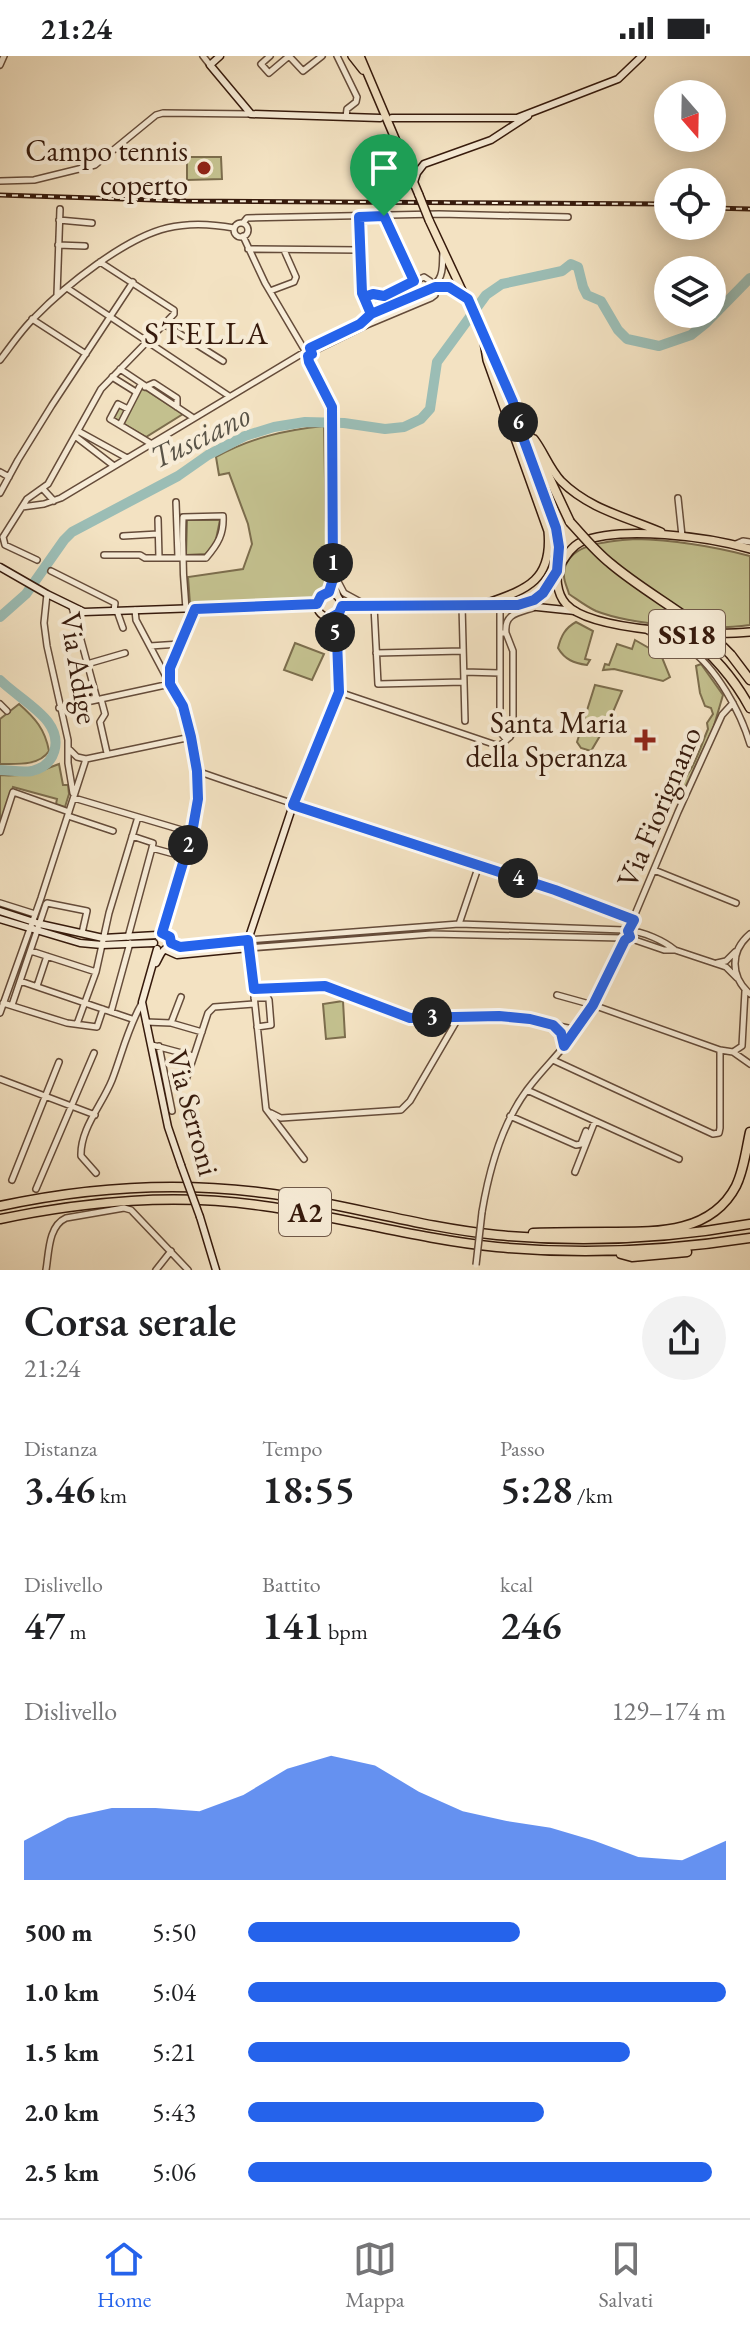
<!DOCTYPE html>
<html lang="it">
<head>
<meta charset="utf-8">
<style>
	body { margin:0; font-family:"EB Garamond",serif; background:#f2f2f2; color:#202124; height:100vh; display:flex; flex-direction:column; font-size:30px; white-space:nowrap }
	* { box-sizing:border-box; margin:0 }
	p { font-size:26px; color:#757577 }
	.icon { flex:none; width:44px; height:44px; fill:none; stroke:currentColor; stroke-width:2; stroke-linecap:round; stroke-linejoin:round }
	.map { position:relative; height:1214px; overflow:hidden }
	.sheet { display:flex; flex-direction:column; background:#fff; flex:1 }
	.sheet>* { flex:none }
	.needle { width:52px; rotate:160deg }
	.buttons { position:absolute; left:654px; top:24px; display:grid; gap:16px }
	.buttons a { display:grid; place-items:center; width:72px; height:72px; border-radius:50%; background:#fff; box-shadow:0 4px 20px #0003; font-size:40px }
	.pin { position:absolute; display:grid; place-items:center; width:68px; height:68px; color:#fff; margin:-82px -34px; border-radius:50% 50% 50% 0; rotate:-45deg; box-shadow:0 0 8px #0007 }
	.pin .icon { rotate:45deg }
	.km { position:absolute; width:40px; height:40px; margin:-20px; border-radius:50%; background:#222; color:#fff; font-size:22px; line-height:40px; text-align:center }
	.round { display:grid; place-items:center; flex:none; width:84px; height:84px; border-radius:42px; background:#f2f2f2 }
	.headline { display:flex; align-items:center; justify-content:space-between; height:136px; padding:0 24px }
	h1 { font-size:44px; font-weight:600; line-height:60px }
	.metrics { display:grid; grid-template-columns:repeat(3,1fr); gap:12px; height:136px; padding:8px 24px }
	.metrics div { display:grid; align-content:center }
	.metrics b { font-size:40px; font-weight:600 }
	.metrics small { font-size:22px; font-weight:400 }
	.metrics p { font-size:22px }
	.chart { height:224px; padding:16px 24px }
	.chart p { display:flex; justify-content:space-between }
	.chart svg { width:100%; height:144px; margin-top:8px; fill:#2563eb; opacity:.7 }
	ul { padding:0 24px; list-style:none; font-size:26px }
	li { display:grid; grid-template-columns:128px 96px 1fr; align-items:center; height:60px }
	li i { height:20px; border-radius:10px; background:#2563eb }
	.status { display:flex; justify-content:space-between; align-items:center; height:56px; padding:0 40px; background:#fff; direction:ltr }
	.status svg { height:22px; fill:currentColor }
	.tabs { display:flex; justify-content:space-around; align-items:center; height:112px; border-top:2px solid #e0e0e0; background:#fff; font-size:22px; color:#757577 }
	.tabs a { display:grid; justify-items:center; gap:4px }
	.tabs .selected { color:#2563eb }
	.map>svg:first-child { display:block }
	.green { fill:#c3c08e; stroke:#7c6d4d; stroke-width:2 }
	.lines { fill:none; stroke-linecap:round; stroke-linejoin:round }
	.river { stroke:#9bbdb5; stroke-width:10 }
	.street-casing { stroke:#654c3a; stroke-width:8 }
	.secondary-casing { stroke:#361a0c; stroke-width:9 }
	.primary-casing { stroke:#361a0c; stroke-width:10 }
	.highway-casing { stroke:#361a0c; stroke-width:11 }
	.street { stroke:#f7ecd7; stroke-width:5 }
	.secondary { stroke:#f7ecd7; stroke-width:6 }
	.primary { stroke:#f3e2c2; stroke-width:7 }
	.highway { stroke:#f3e2c2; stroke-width:8 }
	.rail-casing { stroke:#361a0c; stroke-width:5 }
	.rail { stroke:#f7ecd7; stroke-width:2; stroke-dasharray:6; stroke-linecap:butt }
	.street-bridge-casing { stroke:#654c3a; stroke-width:8; stroke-linecap:butt }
	.secondary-bridge-casing { stroke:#361a0c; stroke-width:9; stroke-linecap:butt }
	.primary-bridge-casing { stroke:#361a0c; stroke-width:10; stroke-linecap:butt }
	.highway-bridge-casing { stroke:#361a0c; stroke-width:11; stroke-linecap:butt }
	.street-bridge { stroke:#f7ecd7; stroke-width:5 }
	.secondary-bridge { stroke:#f7ecd7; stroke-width:6 }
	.primary-bridge { stroke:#f3e2c2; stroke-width:7 }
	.highway-bridge { stroke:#f3e2c2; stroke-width:8 }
	.route-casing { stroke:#fff; stroke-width:16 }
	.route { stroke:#2563eb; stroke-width:10 }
	.poi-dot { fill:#8f2418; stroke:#f7ecd7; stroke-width:3 }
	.labels { text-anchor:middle; stroke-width:8; stroke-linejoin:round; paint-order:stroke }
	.shield { fill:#f7ecd7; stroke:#705949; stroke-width:2 }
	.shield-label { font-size:28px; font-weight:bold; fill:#361a0c }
	.poi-label { font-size:30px; fill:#361a0c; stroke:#f7ecd7; text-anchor:end }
	.street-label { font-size:30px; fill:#361a0c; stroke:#f7ecd7 }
	.neighbourhood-label { font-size:32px; letter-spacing:2px; fill:#361a0c; stroke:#f7ecd7 }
	.water-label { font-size:32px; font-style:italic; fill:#595347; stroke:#f7ecd7 }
</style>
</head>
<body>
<div class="status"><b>21:24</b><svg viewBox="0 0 49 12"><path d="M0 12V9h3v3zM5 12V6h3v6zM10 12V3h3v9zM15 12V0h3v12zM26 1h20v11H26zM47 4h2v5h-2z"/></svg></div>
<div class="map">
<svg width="750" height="1214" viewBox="0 0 750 1214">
	<rect width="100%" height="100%" fill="#f3e2c2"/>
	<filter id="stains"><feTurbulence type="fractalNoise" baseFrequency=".0025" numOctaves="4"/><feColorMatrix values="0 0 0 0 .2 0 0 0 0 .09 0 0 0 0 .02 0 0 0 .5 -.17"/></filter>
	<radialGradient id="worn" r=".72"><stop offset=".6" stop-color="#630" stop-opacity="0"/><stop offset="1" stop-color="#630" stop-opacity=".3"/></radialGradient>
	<path class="green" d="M187 101H221L222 123 187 124Z
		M138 329 183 358 146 381 110 360 117 346 127 350Z
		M324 370 327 528 325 533 317 536 312 543 190 548 188 521 243 513 252 488 248 468 229 417 219 419 216 401C250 382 285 374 324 370Z
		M187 464H220L215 488 206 498 186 499Z
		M635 483C675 484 712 490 750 500V569C712 575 631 569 596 555 587 551 578 544 569 538 568 533 564 526 564 520 563 486 612 485 635 483Z
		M576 566 593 575 585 603 590 604 587 609C574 607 565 604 558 592 561 580 565 572 576 566Z
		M635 584 661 599 670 621 663 625 614 613 603 614 605 608 609 609 617 588 632 593Z
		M295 587 324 598 312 624 284 614Z
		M701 608 723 639 713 673 683 736 672 734C692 722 699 694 708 673L707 667 713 658 711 652 705 650 700 637 696 610Z
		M595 629 622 635 610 663 591 695 581 692 577 686Z
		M19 648C35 662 45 673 49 695 39 710 17 708 0 708V663Z
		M59 708 63 729H68L69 738 65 751 56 748 57 743 13 731 0 770V719C21 721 40 716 59 708Z
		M343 945 345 981 326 983 323 948Z"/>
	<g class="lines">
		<path class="river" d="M0 561 26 538 64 484 72 476 178 420 208 399 245 380 274 371 305 366 344 367 385 373 404 371 421 363 430 353 437 306 486 239 502 228 562 215 571 208 578 211 583 231 587 239 601 245 618 274 627 283 659 290 691 279 706 267 750 222
			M0 624C13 637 38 652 48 666 62 685 56 709 32 715 22 717 10 714 0 714"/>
		<defs>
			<path id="street" d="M203 0 210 9
				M270 0 261 8 269 17 289 0 303 15 322 0
				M337 0 357 41 356 46 347 53 346 61
				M0 9 4 0
				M0 125 34 124 95 109 156 59 163 57 251 58
				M359 161 362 237 371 258
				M385 161 414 225
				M59 164 92 167
				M243 167 247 162 439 158 568 161
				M234 174a7 7 0 1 1 14 0a7 7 0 1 1-14 0Z
				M243 180 265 227 304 293
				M58 189 85 190
				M248 193 359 194
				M67 232 229 340
				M430 232 449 231 462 238
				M270 235 294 226 296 221 284 194
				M57 239 60 153
				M364 241 373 238 384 240 424 221 430 225
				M32 263 86 298
				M164 268 223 305
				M369 268 431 242 435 239 434 235
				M310 292 360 268 372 258
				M312 296 369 268C385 245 425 245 439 223 444 215 442 206 443 197
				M308 300 309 306 332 351 333 523 329 536
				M0 304C11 290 22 273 35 261 65 230 125 182 167 172 187 167 213 168 234 172
				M120 313 192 361
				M112 321 136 336
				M145 331 154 327 177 342V351
				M128 353 118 348 110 363 150 387
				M120 369 141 328
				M78 375 127 402
				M75 380 114 410
				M0 416 9 421
				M43 433 54 445
				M0 437 18 404 52 349 133 226
				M678 442 682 480
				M176 446 178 501
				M22 451 44 448 61 442 303 297
				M158 463 159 502
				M123 480 158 478
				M3 481 27 443 48 428 101 333 174 258V254L100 206
				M3 481 5 489 37 504
				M736 488 743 485 750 486
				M104 499H140L145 502H206C218 488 224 478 223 460L183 461C182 492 183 522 186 553
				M51 515 115 547 114 555
				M334 518 344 537 366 549
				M333 524 338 540
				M47 538 44 567 47 590 68 684V707L73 737
				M462 549 465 665
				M500 549V676L506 683
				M374 550 378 628 464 626
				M72 551 97 643
				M117 555 123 572
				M648 575C661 581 677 585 689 593 716 611 741 657 750 688
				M506 577C504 558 517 557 533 552
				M150 590 180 588
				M376 597 463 595
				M87 608 125 597
				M464 616 500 617
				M339 636 499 690 510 681 513 675V595L506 577H500
				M101 643 105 658 100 666 107 697
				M733 647 722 659 678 756 628 875C643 875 664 885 675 894L726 911 737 922
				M0 648 7 655
				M59 652 170 628 136 564 135 554
				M70 694 77 701 86 703
				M86 703 191 681
				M197 715C342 766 490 809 634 864
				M74 742 192 777
				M68 760 113 775
				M0 776 13 736 69 756
				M132 780 153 787 152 792 185 801
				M654 814 736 847
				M0 847 35 858
				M459 868 479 809
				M750 878C730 895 730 920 750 938
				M128 881 152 792
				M248 884 459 868 624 874
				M31 895 96 916
				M717 907 726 905 735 896
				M20 925 132 963
				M37 930 47 900
				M254 933 325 930 410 962 518 961 577 974
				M557 939 593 949 720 994 733 996 750 1008
				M254 942H268L269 944 271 969 257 971
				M3 947 67 967 97 971 103 953
				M12 949 46 848 47 847 87 855 82 877
				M111 956 130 887
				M0 957 41 842 86 703
				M146 966 171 967 202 976
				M171 967 181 941
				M77 968 96 916 109 857 138 761
				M554 970 571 982
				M152 989 193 1000
				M159 990 172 1055
				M733 996 742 990 745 935
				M553 1004 713 1078 719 1077 720 1072V994
				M0 1023 95 1059
				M185 1027 208 957 214 951 254 948
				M527 1034 679 1103
				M271 1057 281 1062 401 1054 410 1045 459 961
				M510 1060 576 1089 581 1088 586 1075
				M304 1103 266 1053 249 892 432 878 622 882 625 884 629 882 664 894H675
				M575 1116 595 1065
				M96 1117 81 1100C80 1073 102 1049 112 1024 122 998 128 971 142 947
				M12 1124 59 1006
				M36 1133 94 997
				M482 1156C489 1114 501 1069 527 1034 542 1013 563 995 578 972 597 945 610 914 625 884
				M46 1214C49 1197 48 1170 66 1162L124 1152 131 1154 188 1214
				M156 1214 171 1195"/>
			<path id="secondary" d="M220 0 210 9 251 58 380 62
				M392 62H517L618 23 642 0
				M414 126 417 117 424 108 491 84 528 60
				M0 511 47 538 84 556 317 548
				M317 549a12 12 0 1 1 24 0a12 12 0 1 1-24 0Z
				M520 549C539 542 548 533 557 515
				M342 550 518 549 575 555
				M0 855 40 868 103 882 157 879
				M0 863 80 887 102 889 154 887
				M162 877 192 777 198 743 197 715 191 681 183 650 170 628V612L195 553
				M171 887 180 891 248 884
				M157 893 142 946 168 1071 181 1109
				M166 894 177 899 249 892 248 884 293 749 339 636 337 584 332 561
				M156 907C158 904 160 898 163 895 168 890 172 890 170 881L162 877
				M200 1161 216 1214"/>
			<path id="primary" d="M352 0 363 14
				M360 0 419 139
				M429 164 525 369
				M516 359 556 472 559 491 557 512
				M534 383C544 396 549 412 561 425 589 453 626 461 661 476
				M750 493C709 481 621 469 581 486 572 490 566 500 561 508 554 519 557 538 566 548 591 576 713 580 750 576
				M482 549C524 534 553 527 548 475L487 304 484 286"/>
			<path id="highway" d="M523 366 570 466
				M685 578C711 595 735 624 750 652
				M731 599 750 624
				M0 1150C88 1131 175 1125 265 1137 343 1147 418 1171 497 1179 581 1187 667 1183 750 1168
				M0 1163C88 1145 175 1137 264 1150 342 1161 418 1183 497 1191 582 1199 666 1195 750 1182
				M533 1177C559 1176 584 1176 609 1176 655 1176 711 1178 736 1130 744 1114 746 1094 750 1076
				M621 1198 632 1201 687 1196"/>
		</defs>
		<use href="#street" class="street-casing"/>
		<use href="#secondary" class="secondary-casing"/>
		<use href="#primary" class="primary-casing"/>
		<use href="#highway" class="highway-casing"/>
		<use href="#street" class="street"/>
		<use href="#secondary" class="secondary"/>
		<use href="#primary" class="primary"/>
		<use href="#highway" class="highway"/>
		<defs>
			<path id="rail" d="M0 139 186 145 668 148
				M712 152 750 153"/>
		</defs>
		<use href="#rail" class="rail-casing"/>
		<use href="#rail" class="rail"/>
		<defs>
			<path id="street-bridge" d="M476 1209 482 1156"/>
			<path id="secondary-bridge" d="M181 1109 200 1161"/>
			<path id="primary-bridge" d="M419 139 429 164"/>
			<path id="highway-bridge" d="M570 466C583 480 595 495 610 507 649 540 695 561 731 599"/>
		</defs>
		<use href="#street-bridge" class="street-bridge-casing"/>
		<use href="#secondary-bridge" class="secondary-bridge-casing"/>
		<use href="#primary-bridge" class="primary-bridge-casing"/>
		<use href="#highway-bridge" class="highway-bridge-casing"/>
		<use href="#street-bridge" class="street-bridge"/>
		<use href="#secondary-bridge" class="secondary-bridge"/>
		<use href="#primary-bridge" class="primary-bridge"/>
		<use href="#highway-bridge" class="highway-bridge"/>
	</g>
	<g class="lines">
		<defs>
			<path id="route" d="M384 160 359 161 362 237 371 258 360 268 310 292 312 298 308 300 309 306 332 351 333 523 329 536 321 540 317 548 195 553 170 612V628L183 650 191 681 197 715 198 743 192 777 162 877 170 881 171 887 180 891 248 884 254 933 325 930 410 962 499 960 530 963 553 969 561 977 564 990 593 949 625 884 630 881 628 875 634 864 555 834 293 749 339 636 337 584 332 561 339 557 342 550 518 549 534 544 543 537 557 515 559 491 556 472 518 368 513 346 468 243 449 231H435L371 258 364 241 373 238 384 240 414 225 384 160"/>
		</defs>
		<use href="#route" class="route-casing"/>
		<use href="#route" class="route"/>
	</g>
	<g class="poi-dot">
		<circle cx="204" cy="112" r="8"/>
		<path d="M641 672h8v8h8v8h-8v8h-8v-8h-8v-8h8z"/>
	</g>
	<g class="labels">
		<g class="shield">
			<rect x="649" y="554" width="76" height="48" rx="6"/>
			<rect x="279" y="1132" width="52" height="48" rx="6"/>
		</g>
		<g class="shield-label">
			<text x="687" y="588">SS18</text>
			<text x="305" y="1166">A2</text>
		</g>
		<g class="poi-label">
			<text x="188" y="105">Campo tennis<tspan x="188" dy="34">coperto</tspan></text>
			<text x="627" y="677">Santa Maria<tspan x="627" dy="34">della Speranza</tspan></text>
		</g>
		<g class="street-label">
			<text transform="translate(79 612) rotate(81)" y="10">Via Adige</text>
			<text transform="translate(659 751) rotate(-67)" y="10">Via Fiorignano</text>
			<text transform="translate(193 1057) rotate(75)" y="10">Via Serroni</text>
		</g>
		<g class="neighbourhood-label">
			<text x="207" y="288">STELLA</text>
		</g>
		<g class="water-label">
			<text transform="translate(200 380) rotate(-26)" y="11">Tusciano</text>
		</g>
	</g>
	<rect width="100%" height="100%" filter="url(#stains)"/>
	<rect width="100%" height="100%" fill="url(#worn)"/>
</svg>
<div class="buttons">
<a><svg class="needle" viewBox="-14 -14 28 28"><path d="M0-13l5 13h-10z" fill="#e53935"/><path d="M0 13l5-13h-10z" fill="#757577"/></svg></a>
<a><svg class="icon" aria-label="locate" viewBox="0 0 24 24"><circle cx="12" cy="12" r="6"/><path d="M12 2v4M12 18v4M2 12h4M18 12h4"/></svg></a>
<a><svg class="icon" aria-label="layers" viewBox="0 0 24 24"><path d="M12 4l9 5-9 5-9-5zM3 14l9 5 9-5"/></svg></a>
</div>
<div class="pin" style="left:384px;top:160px;background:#1e9e55"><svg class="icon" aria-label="arrive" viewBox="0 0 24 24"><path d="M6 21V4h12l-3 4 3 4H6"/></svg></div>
<b class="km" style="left:333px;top:507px">1</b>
<b class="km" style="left:188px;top:789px">2</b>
<b class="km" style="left:432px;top:961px">3</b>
<b class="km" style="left:518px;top:822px">4</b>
<b class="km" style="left:335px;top:576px">5</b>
<b class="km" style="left:518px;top:366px">6</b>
</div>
<section class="sheet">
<div class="headline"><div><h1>Corsa serale</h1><p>21:24</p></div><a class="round"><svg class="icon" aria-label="share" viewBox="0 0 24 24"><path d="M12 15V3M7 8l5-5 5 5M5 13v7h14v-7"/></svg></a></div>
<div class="metrics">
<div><p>Distanza</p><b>3.46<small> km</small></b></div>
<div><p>Tempo</p><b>18:55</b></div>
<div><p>Passo</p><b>5:28<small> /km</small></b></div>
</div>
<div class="metrics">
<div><p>Dislivello</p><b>47<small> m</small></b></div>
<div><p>Battito</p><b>141<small> bpm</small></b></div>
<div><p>kcal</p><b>246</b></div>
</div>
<div class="chart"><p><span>Dislivello</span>129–174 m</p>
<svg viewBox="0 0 160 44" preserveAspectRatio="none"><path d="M0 44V32L10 25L20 22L30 22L40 23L50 18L60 10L70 6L80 9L90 17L100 23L110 26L120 28L130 32L140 37L150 38L160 32V44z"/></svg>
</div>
<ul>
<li><b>500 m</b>5:50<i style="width:57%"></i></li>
<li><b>1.0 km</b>5:04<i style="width:100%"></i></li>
<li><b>1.5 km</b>5:21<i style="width:80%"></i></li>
<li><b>2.0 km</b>5:43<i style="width:62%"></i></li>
<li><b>2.5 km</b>5:06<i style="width:97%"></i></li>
</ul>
</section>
<nav class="tabs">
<a class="selected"><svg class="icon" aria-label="home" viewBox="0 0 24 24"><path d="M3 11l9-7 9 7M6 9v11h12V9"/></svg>Home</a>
<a><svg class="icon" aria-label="map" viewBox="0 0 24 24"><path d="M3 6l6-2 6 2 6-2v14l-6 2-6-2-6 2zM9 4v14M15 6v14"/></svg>Mappa</a>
<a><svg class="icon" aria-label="saved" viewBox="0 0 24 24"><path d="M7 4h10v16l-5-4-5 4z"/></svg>Salvati</a>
</nav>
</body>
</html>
